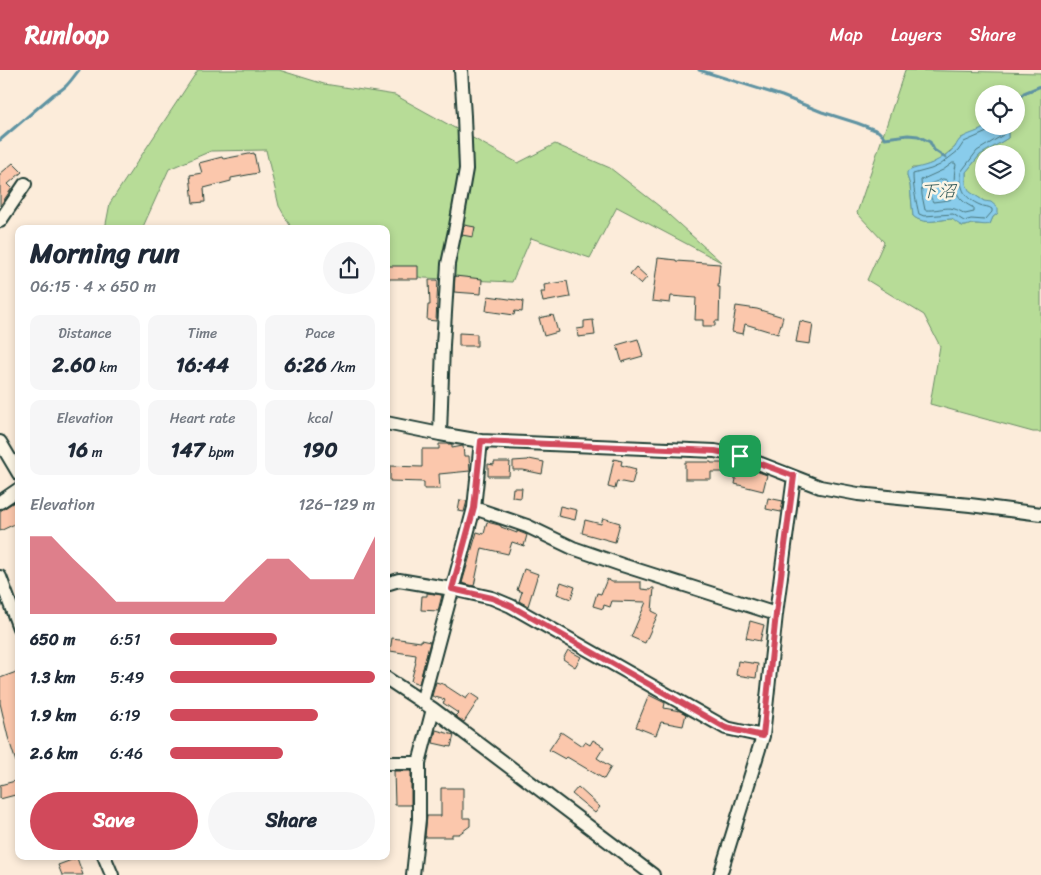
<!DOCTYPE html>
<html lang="en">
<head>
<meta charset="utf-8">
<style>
	body { margin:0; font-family:Sriracha,"Klee One",sans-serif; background:#f6f6f7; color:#1f2937; height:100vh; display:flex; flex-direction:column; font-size:19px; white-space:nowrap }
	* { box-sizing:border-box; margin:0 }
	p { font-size:16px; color:#747a83 }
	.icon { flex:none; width:28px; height:28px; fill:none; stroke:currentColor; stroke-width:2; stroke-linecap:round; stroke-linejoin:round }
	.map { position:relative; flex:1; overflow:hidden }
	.drawer { position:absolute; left:15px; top:155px; width:375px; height:635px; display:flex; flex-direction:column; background:#fff; border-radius:10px; box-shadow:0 2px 8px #0003 }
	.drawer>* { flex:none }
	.buttons { position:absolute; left:975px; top:15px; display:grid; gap:10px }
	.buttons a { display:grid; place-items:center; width:50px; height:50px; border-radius:50%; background:#fff; box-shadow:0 2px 8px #0003; font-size:25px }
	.pin { position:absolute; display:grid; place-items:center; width:42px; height:42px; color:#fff; margin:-21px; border-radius:10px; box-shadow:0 2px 8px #0006 }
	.round { display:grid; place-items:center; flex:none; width:52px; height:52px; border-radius:26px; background:#f6f6f7 }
	.overview { display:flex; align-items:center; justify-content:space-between; height:85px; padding:0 15px }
	h1 { font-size:28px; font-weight:700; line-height:38px }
	.figures { display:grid; grid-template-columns:repeat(3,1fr); gap:8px; height:85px; padding:5px 15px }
	.figures div { display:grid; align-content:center; border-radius:10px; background:#f6f6f7; text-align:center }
	.figures b { font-size:21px; font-weight:700 }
	.figures small { font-size:14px; font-weight:400 }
	.figures p { font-size:14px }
	.chart { height:140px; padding:10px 15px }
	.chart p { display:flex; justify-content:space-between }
	.chart svg { width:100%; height:90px; margin-top:5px; fill:#d1495b; opacity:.7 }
	.button { display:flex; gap:10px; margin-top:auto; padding:10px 15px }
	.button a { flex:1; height:58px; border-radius:30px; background:#d1495b; color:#fff; font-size:20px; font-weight:700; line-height:58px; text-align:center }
	.button a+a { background:#f6f6f7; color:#1f2937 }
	ul { padding:0 15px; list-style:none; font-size:16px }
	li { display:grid; grid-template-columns:80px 60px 1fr; align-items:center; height:38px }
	li i { height:12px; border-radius:6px; background:#d1495b }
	header { display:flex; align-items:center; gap:30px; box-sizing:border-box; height:70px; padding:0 25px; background:#d1495b; color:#fff }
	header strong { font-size:24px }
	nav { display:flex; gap:28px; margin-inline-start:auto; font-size:18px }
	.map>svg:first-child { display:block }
	.green { fill:#b7dc97; stroke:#6b8c66; fill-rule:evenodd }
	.water { fill:#89cceb; stroke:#5f93a2 }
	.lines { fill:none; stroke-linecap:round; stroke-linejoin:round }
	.shore { stroke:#49767d; stroke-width:1 }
	.stream { stroke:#5f93a2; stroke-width:3 }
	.building { fill:#fbc7ac; stroke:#1f3d34 }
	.minor-casing { stroke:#1f3d34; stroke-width:16 }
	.minor { stroke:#fcf5e5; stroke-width:12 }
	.route-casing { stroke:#fff; stroke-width:10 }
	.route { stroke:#d1495b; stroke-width:6 }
	.labels { text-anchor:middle; stroke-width:5; stroke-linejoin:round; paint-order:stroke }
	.water-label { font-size:18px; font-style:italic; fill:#345a59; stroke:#fcf5e5 }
</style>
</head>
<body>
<header>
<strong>Runloop</strong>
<nav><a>Map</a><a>Layers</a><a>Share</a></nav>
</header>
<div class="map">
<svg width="1041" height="805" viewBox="0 0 1041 805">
	<rect width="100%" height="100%" fill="#fcecda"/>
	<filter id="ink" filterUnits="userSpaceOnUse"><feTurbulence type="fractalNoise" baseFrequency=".02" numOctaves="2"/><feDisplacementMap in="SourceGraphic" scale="10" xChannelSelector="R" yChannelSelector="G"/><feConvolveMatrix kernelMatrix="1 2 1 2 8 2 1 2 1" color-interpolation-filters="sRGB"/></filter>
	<g filter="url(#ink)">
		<path class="green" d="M198 0H279L324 14 395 25 518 93 555 74 610 98 659 136 721 192 617 137 590 188 531 168 512 212 424 208 386 201V159H292L279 136 266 80 211 81 169 99 142 159H105L110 133Z
			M905 0 1041 3V362H1033L930 334 940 276 924 245 867 210 884 172 857 143ZM984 24H1016V56H1008V68L980 85 966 102V115L969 122 984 131 998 143 993 147 990 154H971L966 156H962L953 149C939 149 925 156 913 146L910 115 907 106 912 98H920L938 91 955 77 961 68 986 58V56H984ZM984 84H1016V116H984Z"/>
		<path class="water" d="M986 56H1008V68L980 85 966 102V114L970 122 984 131 991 132 998 138V143L993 147 990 154C983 156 979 153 972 154 970 154 967 156 964 156 960 156 956 152 952 149 939 149 925 156 913 146L910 115 907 106V102C914 97 927 97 936 91 942 88 951 82 955 77 957 74 958 70 962 68 969 63 980 62 986 56Z"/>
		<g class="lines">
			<path class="shore" d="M990 56 989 59 987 62 964 72 958 81 940 95 931 99 913 104C913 117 916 132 919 144L924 146 953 144 964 151 971 149 985 150 992 142V139C988 136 985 137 980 135 964 128 960 119 961 102L977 81 1003 65V56
				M953 93H955L956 95C953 106 953 123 963 131 966 134 970 136 974 138V142L965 144C948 133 944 141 925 140L922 125 921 110 943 100Z
				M943 109 947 110 951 129 949 130 933 132 929 124V115Z"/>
			<path class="stream" d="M699 0 782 26 822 42 857 53 878 61 885 68 908 65 918 66 930 72 934 80 946 88
				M1016 31 1024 23 1041 16
				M0 70 54 24C67 18 70 11 79 0"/>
		</g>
		<path class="building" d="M254 83 258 103 231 108V111L204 118 205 132 193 133 190 105 202 103 199 93 222 87 223 89Z
			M13 93 22 102 8 114 12 118 0 136V104Z
			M464 155 475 157 473 167 462 165Z
			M658 188 676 190V191L720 194 718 217H720L719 251H715V256H703V250H695L696 228 671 226 670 233 652 231Z
			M386 196H418V209H386Z
			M636 197 647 207 641 214 630 204Z
			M455 206 482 209 481 224 454 222Z
			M429 210H438L436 251 427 250 428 235H430Z
			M567 211 570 227 543 232 541 222H545L544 215Z
			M488 226 523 231 522 242 515 241 514 245 486 241Z
			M736 236 757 239 783 247 778 264 745 254 743 264 732 262Z
			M553 245 558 262 544 266 539 248Z
			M593 250 595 265 578 267 577 259 584 258V251Z
			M800 251 813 254 810 274 796 272Z
			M459 263 477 264V276H459Z
			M638 269 643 286 622 292 617 275Z
			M439 374H452V378L463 376 464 386H469L470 401 439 404 440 419H424V412L390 411V396L422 397V379H439Z
			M529 389 544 392 542 404 523 400H513V391L528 390Z
			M614 389 622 391 621 395 636 399 632 414 617 411 615 419 608 417Z
			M494 392H510L509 406H488V394L494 395Z
			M685 392H711V393H727L750 399 767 405 763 421 735 414 736 409 732 407 733 402H711V409H685Z
			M513 418H522L521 428 512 427Z
			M768 428 783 431 781 442 766 439Z
			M19 429V452L0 461V441Z
			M460 430 467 431 464 442 458 441Z
			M560 436 577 440 575 450 558 446Z
			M603 448 620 453 615 472 582 463 585 450 601 454Z
			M487 452 499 455 501 456V457L517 463V461L527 465 524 476 512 472 508 484 482 478 474 516 462 513 477 462 484 464Z
			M524 499 538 504 528 536 519 531 522 522 517 520Z
			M607 509 612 512H641V519L651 520 652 518H654L652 541 658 544 645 573 631 567 646 532 612 531 610 537 604 535 603 539 593 536 597 523 601 524Z
			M561 512 575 517 571 529 557 524Z
			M427 523 442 525 438 541 421 540 422 526H427Z
			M750 551 764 555 760 571 746 568Z
			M392 568 421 572V570L430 572 419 614 411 611 416 592H415L416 585 390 581Z
			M568 580 581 587 575 597 563 589Z
			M738 591 758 594 756 608 736 605Z
			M19 601V691L16 692 8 667 0 633V608Z
			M436 612 446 615V616L466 629 470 623 479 629 464 652 455 646 458 643 443 633 445 630 432 626Z
			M649 625 665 633 664 638 680 641 686 644 683 656 661 652 656 665 636 657Z
			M436 660 454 665 451 677 433 673Z
			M561 662 582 676 585 672 590 675 593 670 604 677 597 688 611 697 604 709 567 687 565 689 549 680Z
			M394 701H411V735H395Z
			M19 710V724L0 729V715Z
			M578 717 600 737 595 743 572 724Z
			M441 718H463V748H470V756L459 764H452V767H425L427 746H441Z
			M77 788 83 805H62L58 795Z"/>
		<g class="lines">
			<defs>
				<path id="minor" d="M0 151 25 114
					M386 353 440 364 481 371 715 381 740 386 820 417 858 424 970 435 1041 444
					M440 364 443 275 448 194 456 156 466 99 464 46 461 0
					M0 372 19 404
					M0 432 19 419
					M474 438 527 456 573 478 622 495 776 544
					M0 507 19 558
					M386 514 399 510 452 519 492 528 511 536 726 658 763 666
					M386 608 433 639 653 805
					M422 632 474 438 481 371
					M386 693H419
					M104 786 112 805
					M413 805 419 749V693L433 639
					M720 805 763 666 776 544 794 407"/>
			</defs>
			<use href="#minor" class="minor-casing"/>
			<use href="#minor" class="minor"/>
		</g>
	</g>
	<g class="lines" filter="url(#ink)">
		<defs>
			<path id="route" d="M481 371 715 381 740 386 794 406 776 544 763 666 726 658 511 536 492 528 452 519 474 438Z"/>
		</defs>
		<use href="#route" class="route-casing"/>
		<use href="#route" class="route"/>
	</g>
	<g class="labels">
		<g class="water-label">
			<text x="938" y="127">下沼</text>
		</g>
	</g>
</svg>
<div class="buttons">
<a><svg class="icon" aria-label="locate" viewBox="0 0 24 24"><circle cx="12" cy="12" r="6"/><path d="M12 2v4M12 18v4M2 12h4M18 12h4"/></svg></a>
<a><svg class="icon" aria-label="layers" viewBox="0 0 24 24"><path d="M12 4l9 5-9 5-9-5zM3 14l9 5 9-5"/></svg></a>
</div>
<div class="pin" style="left:740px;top:386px;background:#1e9e55"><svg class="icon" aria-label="arrive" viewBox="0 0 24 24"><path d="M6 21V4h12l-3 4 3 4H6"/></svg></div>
<section class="drawer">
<div class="overview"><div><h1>Morning run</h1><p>06:15 · 4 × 650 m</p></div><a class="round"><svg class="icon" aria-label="share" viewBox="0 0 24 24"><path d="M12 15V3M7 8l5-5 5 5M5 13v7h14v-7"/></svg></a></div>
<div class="figures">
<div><p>Distance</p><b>2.60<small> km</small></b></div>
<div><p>Time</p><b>16:44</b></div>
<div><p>Pace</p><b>6:26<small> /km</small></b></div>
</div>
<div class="figures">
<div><p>Elevation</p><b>16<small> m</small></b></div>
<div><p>Heart rate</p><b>147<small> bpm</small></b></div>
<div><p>kcal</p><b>190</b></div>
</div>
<div class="chart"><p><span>Elevation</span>126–129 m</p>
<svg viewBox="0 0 160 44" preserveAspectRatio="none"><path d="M0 44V6L10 6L20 17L30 27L40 38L50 38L60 38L70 38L80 38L90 38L100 27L110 17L120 17L130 27L140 27L150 27L160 6V44z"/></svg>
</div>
<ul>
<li><b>650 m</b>6:51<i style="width:52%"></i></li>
<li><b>1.3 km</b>5:49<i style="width:100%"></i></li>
<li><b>1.9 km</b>6:19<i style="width:72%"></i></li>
<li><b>2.6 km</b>6:46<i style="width:55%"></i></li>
</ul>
<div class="button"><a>Save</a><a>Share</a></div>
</section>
</div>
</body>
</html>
